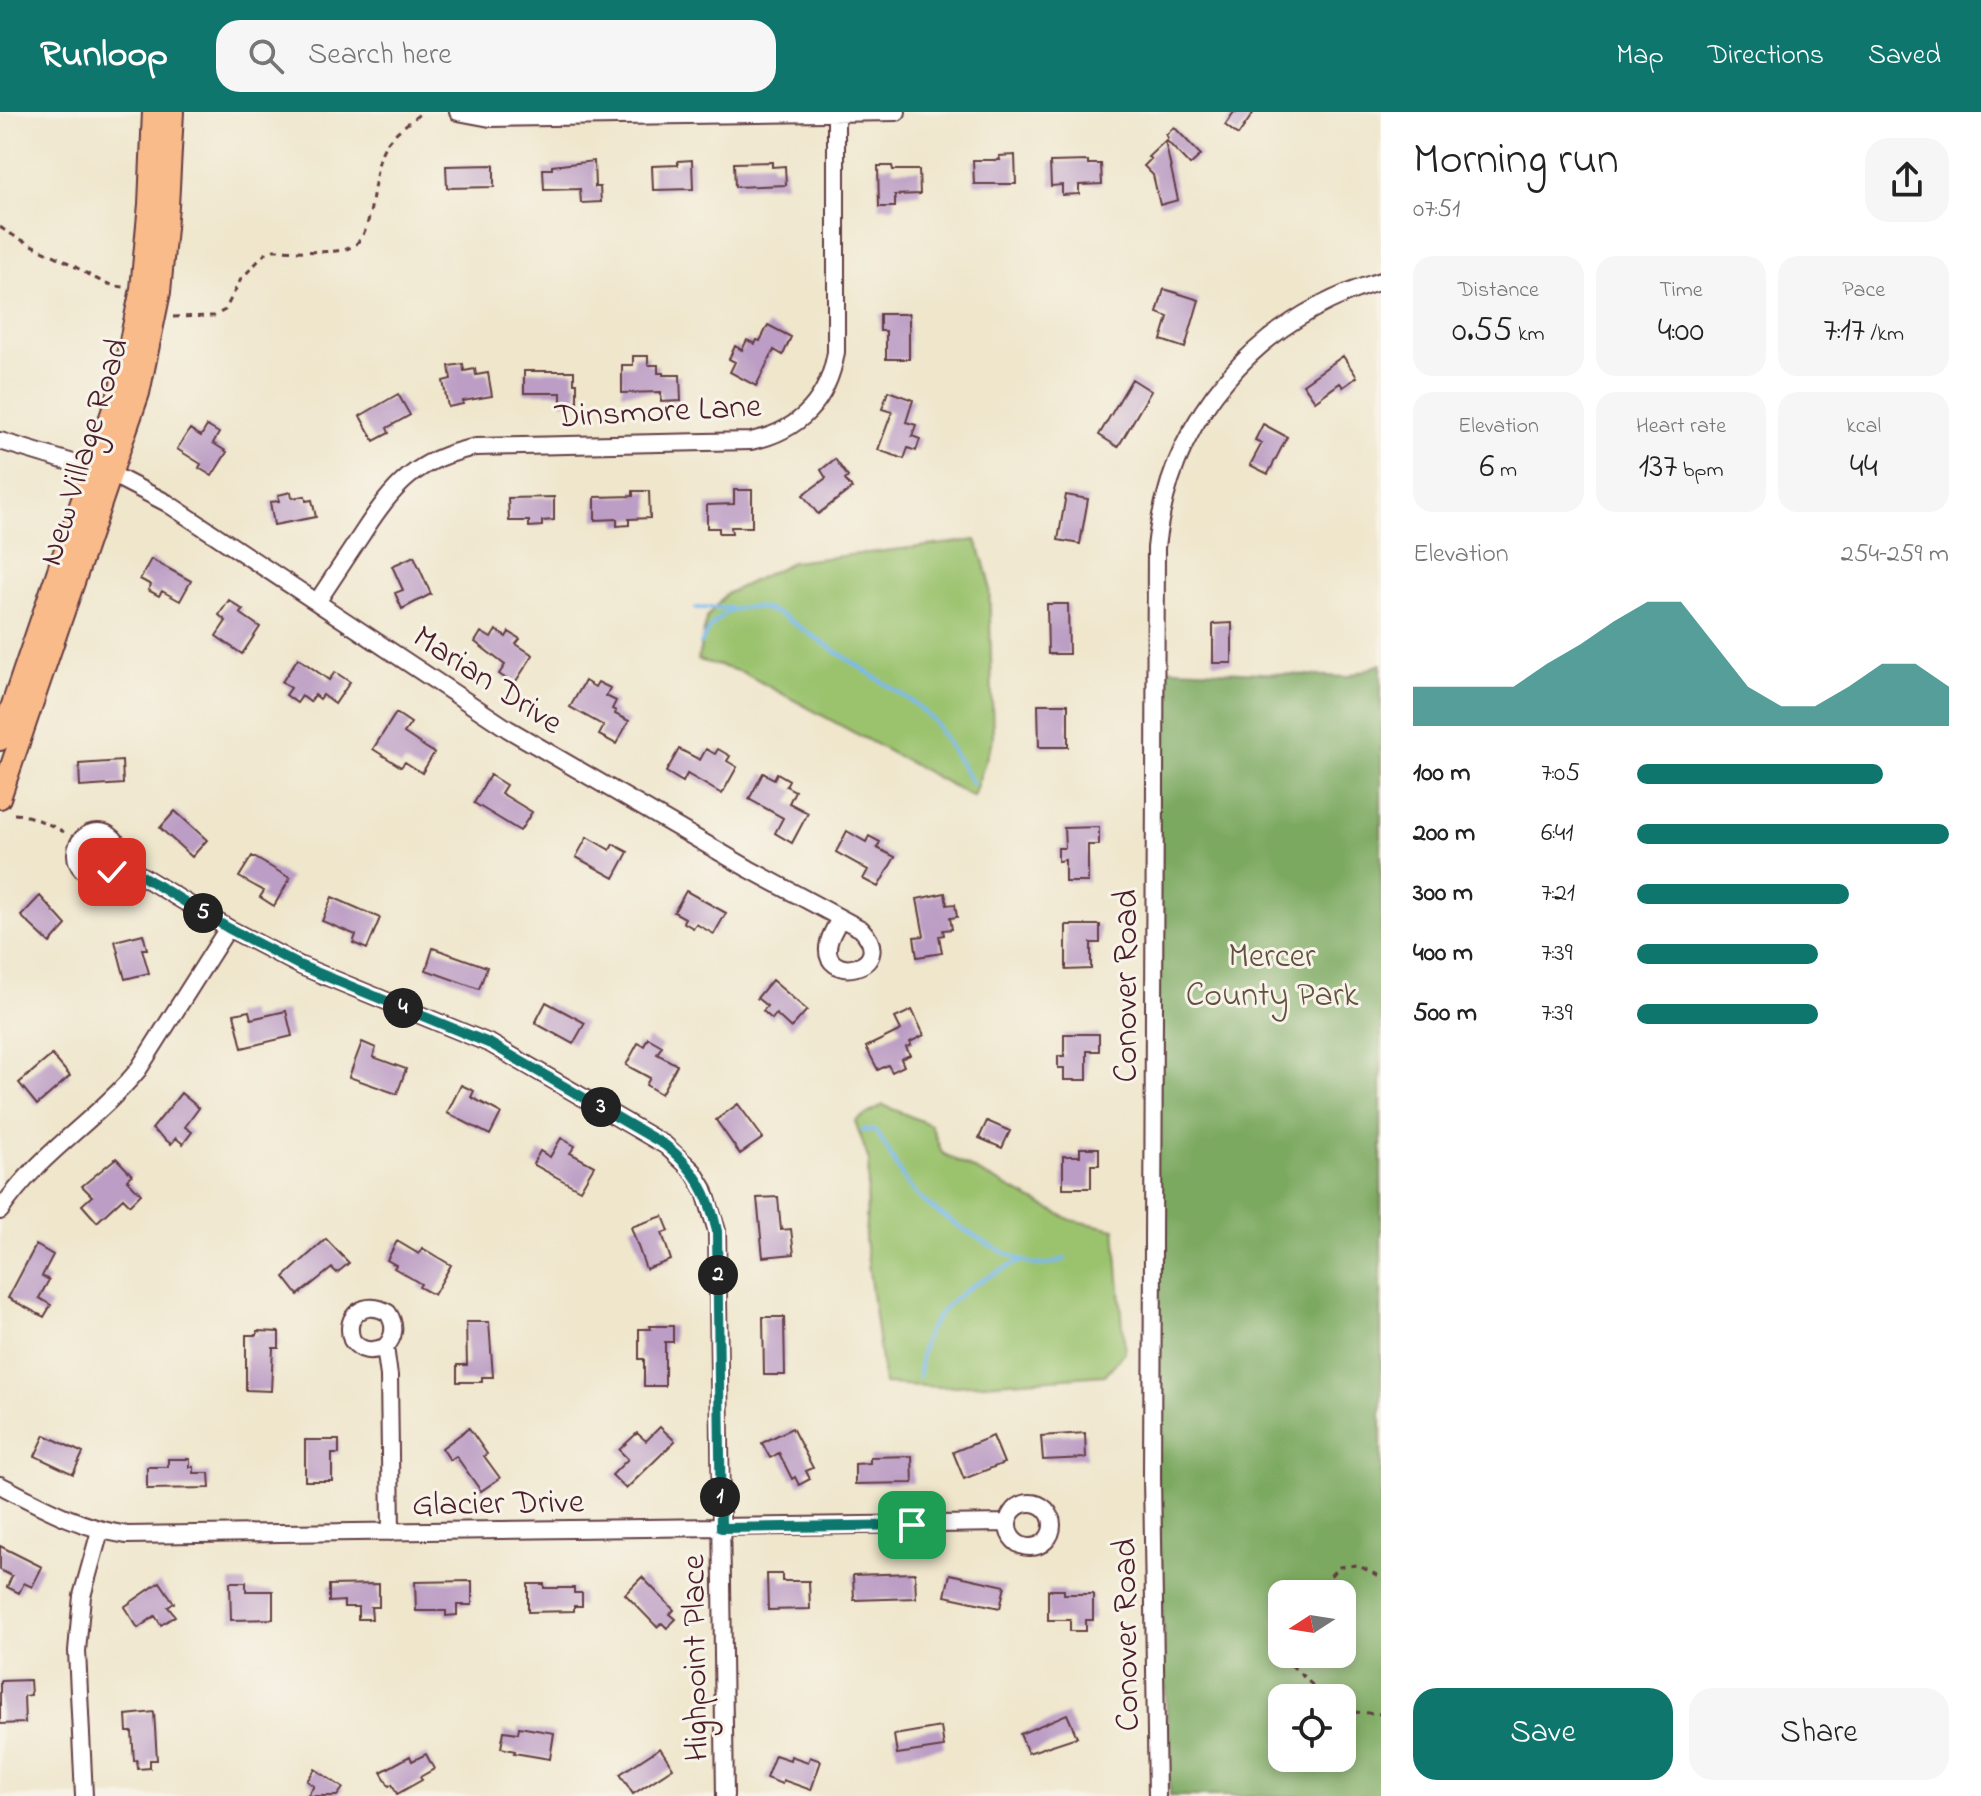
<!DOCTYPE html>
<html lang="en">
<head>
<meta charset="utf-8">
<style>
	body { margin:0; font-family:"Indie Flower",sans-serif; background:#f6f6f6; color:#222; height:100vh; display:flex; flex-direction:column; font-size:30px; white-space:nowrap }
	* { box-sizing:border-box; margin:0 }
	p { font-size:26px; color:#767676 }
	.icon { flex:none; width:44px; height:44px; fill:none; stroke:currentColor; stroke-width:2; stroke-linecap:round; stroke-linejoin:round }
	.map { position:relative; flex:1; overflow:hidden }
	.drawer { display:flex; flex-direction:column; background:#fff; width:600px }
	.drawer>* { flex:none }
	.needle { width:52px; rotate:258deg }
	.buttons { position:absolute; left:1268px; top:1468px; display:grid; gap:16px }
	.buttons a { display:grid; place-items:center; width:88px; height:88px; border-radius:16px; background:#fff; box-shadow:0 4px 12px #0003; font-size:40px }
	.pin { position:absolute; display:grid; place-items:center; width:68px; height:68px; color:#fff; margin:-34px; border-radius:16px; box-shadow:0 4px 12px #0006 }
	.km { position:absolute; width:40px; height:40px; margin:-20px; border-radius:50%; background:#222; color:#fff; font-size:22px; line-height:40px; text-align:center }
	.round { display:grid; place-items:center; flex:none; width:84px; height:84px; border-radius:24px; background:#f6f6f6 }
	.summary { display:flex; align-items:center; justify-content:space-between; height:136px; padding:0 32px }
	h1 { font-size:44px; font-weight:600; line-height:60px }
	.metrics { display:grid; grid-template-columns:repeat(3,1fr); gap:12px; height:136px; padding:8px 32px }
	.metrics div { display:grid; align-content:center; border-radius:20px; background:#f6f6f6; text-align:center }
	.metrics b { font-size:34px; font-weight:600 }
	.metrics small { font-size:22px; font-weight:400 }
	.metrics p { font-size:22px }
	.chart { height:224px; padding:16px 32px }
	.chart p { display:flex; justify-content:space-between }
	.chart svg { width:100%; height:144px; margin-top:8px; fill:#0f766e; opacity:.7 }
	.primary-button { display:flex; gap:16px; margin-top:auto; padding:16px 32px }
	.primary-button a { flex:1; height:92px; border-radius:24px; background:#0f766e; color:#fff; font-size:32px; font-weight:600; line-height:92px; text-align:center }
	.primary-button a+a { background:#f6f6f6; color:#222 }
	ul { padding:0 32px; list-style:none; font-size:26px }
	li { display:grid; grid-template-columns:128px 96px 1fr; align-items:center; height:60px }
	li i { height:20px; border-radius:10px; background:#0f766e }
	header { display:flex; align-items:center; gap:48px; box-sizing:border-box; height:112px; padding:0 40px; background:#0f766e; color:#fff }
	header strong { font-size:38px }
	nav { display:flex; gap:44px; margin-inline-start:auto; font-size:28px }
	.search { width:560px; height:72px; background:#f6f6f6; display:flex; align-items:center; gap:20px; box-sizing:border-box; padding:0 28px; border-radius:24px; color:#767676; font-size:30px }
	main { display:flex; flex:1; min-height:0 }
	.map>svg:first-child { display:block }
	.green { fill:#9bc36e; stroke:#72714c; stroke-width:2 }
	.forest { fill:#7ca961; stroke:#636446; stroke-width:2; fill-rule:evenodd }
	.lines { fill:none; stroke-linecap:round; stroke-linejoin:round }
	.stream { stroke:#7abaee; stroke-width:4 }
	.building { fill:#bc9dc5 }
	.minor-casing { stroke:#633d43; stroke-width:20 }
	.major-casing { stroke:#633d43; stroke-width:24 }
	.path { stroke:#633d43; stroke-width:3; stroke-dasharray:6 6; stroke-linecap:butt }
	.minor { stroke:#fff; stroke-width:16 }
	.major { stroke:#fabb8b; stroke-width:20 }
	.route-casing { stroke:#fff; stroke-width:16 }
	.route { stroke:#0f766e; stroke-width:10 }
	.labels { text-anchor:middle; stroke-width:6; stroke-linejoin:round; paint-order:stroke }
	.street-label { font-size:34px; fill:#4a1f2b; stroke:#f7f3e8 }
	.park-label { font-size:34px; fill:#62503f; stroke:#f7f3e8 }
</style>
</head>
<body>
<header>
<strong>Runloop</strong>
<div class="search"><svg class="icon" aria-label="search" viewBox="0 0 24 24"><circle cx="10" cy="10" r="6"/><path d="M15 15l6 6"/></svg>Search here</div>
<nav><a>Map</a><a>Directions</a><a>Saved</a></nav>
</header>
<main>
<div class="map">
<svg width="1381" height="1684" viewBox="0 0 1381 1684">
	<rect width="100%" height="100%" fill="#f7f3e8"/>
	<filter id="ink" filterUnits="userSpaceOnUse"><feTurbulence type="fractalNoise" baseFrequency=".0125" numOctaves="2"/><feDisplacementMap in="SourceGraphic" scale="16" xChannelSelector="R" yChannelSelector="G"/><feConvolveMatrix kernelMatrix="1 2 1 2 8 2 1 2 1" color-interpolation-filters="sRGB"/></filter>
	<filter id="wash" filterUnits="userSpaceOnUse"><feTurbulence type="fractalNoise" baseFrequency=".006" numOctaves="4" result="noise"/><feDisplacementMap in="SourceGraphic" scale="32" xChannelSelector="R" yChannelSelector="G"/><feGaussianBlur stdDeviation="1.8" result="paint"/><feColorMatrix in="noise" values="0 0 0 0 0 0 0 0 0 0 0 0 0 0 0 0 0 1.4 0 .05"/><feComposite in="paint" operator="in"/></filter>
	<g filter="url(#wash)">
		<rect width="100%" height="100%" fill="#efe6cc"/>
		<path class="green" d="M976 428 989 466 993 626 973 685 742 560 698 548 707 505 726 482 792 450Z
			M883 993 931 1013 942 1041 1071 1108 1115 1117 1125 1240 1105 1263 943 1275 884 1272 865 1128 869 1049 855 1009Z"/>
		<path class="forest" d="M1381 552V1684H1170L1153 1260 1156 556 1346 565ZM1282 1482H1342V1542H1282ZM1282 1586H1342V1646H1282Z"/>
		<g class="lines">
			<path class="stream" d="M696 496H730
				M701 532C718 495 746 486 783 504L914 591 933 608 973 672
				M863 1018H874C892 1038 898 1066 918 1084 938 1103 1015 1153 1041 1153 1050 1153 1058 1150 1065 1147
				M919 1265C920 1255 920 1243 923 1233 937 1188 981 1167 1021 1149"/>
		</g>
		<g id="blocks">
			<path class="building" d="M1234 0H1254L1238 23 1225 13Z
				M1174 15 1201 43 1190 53 1166 28 1168 26 1166 23Z
				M1165 29 1178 88 1160 93 1153 63 1144 54 1151 47 1148 45Z
				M1015 43 1016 72H974L973 48H1000L999 44Z
				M692 48 693 77 653 78 652 54 678 53V49Z
				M594 49 595 75H600L601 90 581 91 580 77 544 78 543 57H552V54Z
				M1088 49V52H1101L1102 72 1079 73V82L1062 83V73L1051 74 1050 50Z
				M772 50V55L785 54 786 73 735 75 734 51Z
				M494 53V75L447 76 446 54Z
				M878 54H892L893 58H919L920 82 895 83V95H879Z
				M1164 177 1199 188 1185 236 1161 228 1168 205 1157 201Z
				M880 202H909V247H886V219H880Z
				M768 213 791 225 783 243 774 238 756 274 730 260 735 250 729 247 735 234 742 238 747 228 755 232 757 228 760 229Z
				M633 244H648V253H658V261H663V263H680L681 289 661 290V280L622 281V253H633Z
				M1343 244 1357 265 1343 275 1340 271 1315 289 1303 272Z
				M463 252 464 259 475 257 476 263 488 261 492 284 463 289V292L448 295 443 269 451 267 449 254Z
				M524 259H574V271H577V291H561V281H524Z
				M1132 267 1151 279 1118 335 1099 323Z
				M888 279 913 288 906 310 916 313 912 324 920 327 916 339 908 336 904 347 878 338 892 300 882 297Z
				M398 282 410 303 387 316 389 321 374 329 360 304Z
				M1263 312 1287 325 1268 362 1250 353 1262 331 1255 328Z
				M207 314 219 321 213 331 227 340 212 364 199 356 201 352 177 337 190 317 201 324Z
				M835 347 848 365 845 368 852 376 818 402 803 383 826 366 821 358Z
				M734 378H752V415H731L732 421H719V416H707V393L734 392Z
				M633 379H649L650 406 629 407V413L617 414V407L595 408V385L633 384Z
				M291 380 292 386 305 384 306 389 312 388 316 405 274 413 270 390 279 389 278 383Z
				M1066 383 1088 387 1080 432 1058 428Z
				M554 385V408L542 409V414L529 415V409H509L508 386Z
				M414 444 431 482 402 497 395 481 403 478 392 454Z
				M151 447 191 469 180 489 162 479 159 484 148 478 151 473 140 467Z
				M229 488 243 498 240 501 260 515 242 542 216 524 226 509 219 503Z
				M1047 492H1068L1069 542H1048Z
				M1232 511V551H1213V512Z
				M496 518 506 525 509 520 520 527 516 532 533 543 514 572 499 562 505 553 475 530 481 520 491 526Z
				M298 546 329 568 335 560 350 570 335 592 323 583 320 587 315 583 310 590 302 584 297 591 286 583 291 576 282 570Z
				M585 569 595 575 598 570 610 576 606 584 616 589 612 597 616 599 615 602 629 609 616 632 599 623 604 614 570 595Z
				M1038 592H1068V635H1039Z
				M396 601 411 611 404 621 434 641 422 661 405 650 401 655 373 637Z
				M679 637 700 648 706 637 715 642 718 637 730 644 727 649 737 655 722 682 687 662 683 670 666 660Z
				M122 649 123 672 80 675 79 652Z
				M763 661 774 667 777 661 789 668 786 674 795 679 789 691 808 701 792 731 775 721 783 706 749 687Z
				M490 663 506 673 501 681 532 700 520 719 474 691Z
				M175 699 207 728 192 745 160 716Z
				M1099 715V733H1088V770H1065V748L1058 749V736H1065L1064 716Z
				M847 719 866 730 869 724 880 730 877 736 895 745 878 775 863 767 868 758 836 740Z
				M587 725 610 738 613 732 628 740 614 766 576 745Z
				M252 744 290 766 274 794 260 785 264 779 239 765Z
				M686 779 726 801 714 822 696 812 693 816 683 810 685 806 674 800Z
				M945 781 947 793 955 792 957 805 950 806 952 817 943 818 944 823 939 824 942 841 917 845 914 825 924 824 917 787Z
				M40 784 66 813 50 831 21 804Z
				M332 785 380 806 367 837 353 831 356 823 322 809Z
				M1066 813H1100V831H1091V857L1066 858Z
				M143 822 147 837H142L149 861 125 867 115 829Z
				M433 836 487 855 479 877 426 858Z
				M772 868 807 898 791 916 776 902 772 907 763 899 767 894 757 886Z
				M546 890 585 911 573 932 535 911Z
				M912 898 924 923 910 930 911 933 906 935 910 943 901 947 904 954 892 960 888 953 878 958 866 935 901 918 895 906Z
				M249 899 251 907 286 899 292 924 242 936 234 902Z
				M1064 922H1099V939H1087V968H1064V956H1058V944H1064Z
				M648 926 662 934 657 942 677 953 661 982 646 973 650 966 626 953 638 931 644 934Z
				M362 930 376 936 373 945 406 957 397 982 349 965Z
				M52 943 70 964 37 993 19 971Z
				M461 973 474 979 471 985 501 1001 490 1023 447 1001Z
				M181 981 199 996 185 1015 192 1020 183 1032 176 1026 171 1032 152 1017Z
				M738 992 763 1026 740 1042 716 1008Z
				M987 1009 1010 1019 1002 1036 979 1026Z
				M561 1026 575 1034 570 1041 594 1054 580 1078 533 1052 540 1039 550 1045Z
				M1080 1036H1099V1053H1091V1076H1063V1044H1080Z
				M116 1046 132 1063 127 1068 141 1082 130 1093 123 1086 97 1110 82 1093 92 1084 82 1074Z
				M778 1085 781 1118 791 1117 794 1142 763 1145 757 1086Z
				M663 1104 669 1119 662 1121 671 1148 646 1157 631 1115Z
				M326 1127 349 1151 337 1161 332 1156 298 1183 284 1165Z
				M397 1129 419 1142 422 1136 451 1153 434 1183 419 1175 421 1172 394 1156 396 1153 387 1148Z
				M36 1133 53 1143 42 1164 49 1168 39 1186 51 1193 44 1205 8 1186Z
				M763 1205H784L785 1263H764Z
				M466 1210H489L493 1265H482V1270H457V1253H467Z
				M650 1214H673V1230H665V1274H644V1247H639V1217H651Z
				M257 1219 279 1220V1236H273L271 1279 246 1278V1223H257Z
				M660 1315 675 1329 626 1377 612 1363 628 1347 619 1338 637 1321 646 1329Z
				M469 1316 487 1342 484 1344 500 1366 481 1379 456 1344 450 1348 442 1336Z
				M792 1316 813 1356 806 1359 810 1367 799 1373 795 1365 792 1367 779 1341 770 1346 762 1331Z
				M1085 1321 1086 1346 1043 1348 1041 1324Z
				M45 1323 83 1341 73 1362 35 1344Z
				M993 1324 1004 1351 964 1367 953 1340Z
				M305 1328H339V1342H332V1369H305Z
				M912 1344 913 1371 855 1372V1352L870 1351V1345Z
				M168 1347H190V1355H194V1361H209L210 1376 147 1377V1355H168Z
				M0 1434 42 1455 32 1475 24 1471 19 1481 7 1475 12 1464 0 1458Z
				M915 1461 916 1486 854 1488 853 1463Z
				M767 1462H782V1469H809L810 1497 768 1498Z
				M950 1462 1005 1474 1000 1496 945 1484Z
				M642 1465 674 1498 670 1502 676 1507 667 1516 662 1511 657 1515 625 1482Z
				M472 1469V1493H457V1503L446 1504V1499H416L415 1470Z
				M160 1470 174 1491 168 1495 175 1504 161 1513 155 1504 138 1516 124 1495Z
				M230 1470H246V1479H273V1507L231 1508Z
				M379 1472V1495H371L372 1507H358V1495H344V1489L329 1490V1473Z
				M528 1472H544V1476H574V1481H582V1494H574V1499L528 1500Z
				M1048 1478H1064V1482H1093V1508H1086V1519H1070V1508H1048Z
				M30 1568 31 1583 24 1584 25 1611 0 1612V1569Z
				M154 1600 157 1648H150V1656L138 1657 137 1648 134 1649 132 1620H127L126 1603Z
				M1067 1602 1077 1625 1028 1641 1020 1622Z
				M519 1615 554 1621 550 1647 514 1641 515 1639 501 1636 504 1619 518 1621Z
				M941 1615 944 1635 897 1642 894 1623Z
				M660 1636 673 1656 633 1682 620 1662Z
				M426 1642 434 1657 420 1665 422 1668 397 1682 392 1672 389 1674 381 1660 410 1644 412 1649Z
				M775 1643 790 1648 791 1644 808 1650 810 1645 821 1649 811 1678 783 1668 782 1672 766 1666Z
				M315 1657 343 1676 337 1684H307L314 1674 307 1669Z"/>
		</g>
	</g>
	<g filter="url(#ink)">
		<use href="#blocks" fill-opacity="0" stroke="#633d43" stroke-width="2"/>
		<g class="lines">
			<defs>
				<path id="minor" d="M458 0 490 6 897 0
					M0 329 113 363 167 391 508 617 749 757 861 817C900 858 818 874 829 830 831 822 836 814 840 807
					M317 490C332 467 347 445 362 422 394 373 416 347 476 335L751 329C799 319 828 289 836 240V1
					M76 742a22 22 0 1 1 44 0a22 22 0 1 1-44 0Z
					M119 750 228 816 301 854 491 932 665 1033 693 1059 704 1077 717 1119 725 1684
					M0 1099C39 1041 95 1010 138 958L228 816
					M385 1235C371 1240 361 1240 352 1228 343 1203 366 1187 388 1201 396 1213 395 1225 385 1235L389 1264 391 1420
					M0 1373C42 1395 80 1416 127 1423L1007 1411
					M1008 1413a22 22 0 1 1 44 0a22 22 0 1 1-44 0Z
					M84 1684 77 1539 82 1484 100 1419
					M1157 1684 1152 1365 1156 436C1170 305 1255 207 1381 169"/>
				<path id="major" d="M0 628 120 276 141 177 149 92 153 0
					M0 686 139 281 160 180 168 94 173 0"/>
			</defs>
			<use href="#minor" class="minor-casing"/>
			<use href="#major" class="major-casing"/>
			<path class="path" d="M0 115C21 130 45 138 67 150 87 161 101 173 124 175
				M173 205 214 204 225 198 241 167 265 142 274 138C295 138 331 143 349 136 377 127 370 59 385 34 393 21 410 10 422 0
				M14 702C28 702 51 713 64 720
				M1315 1482 1338 1455 1357 1453 1381 1465
				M1288 1542V1550L1326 1586
				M1342 1599 1381 1602"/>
			<use href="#minor" class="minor"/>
			<use href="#major" class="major"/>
		</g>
	</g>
	<g class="lines" filter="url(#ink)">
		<defs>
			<path id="route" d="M112 760 119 750 228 816 301 854 491 932 665 1033C695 1056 709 1082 717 1119L721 1416 912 1413"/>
		</defs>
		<use href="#route" class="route-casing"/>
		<use href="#route" class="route"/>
	</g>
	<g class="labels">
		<g class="street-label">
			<text transform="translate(658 297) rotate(-3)" y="12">Dinsmore Lane</text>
			<text transform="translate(82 339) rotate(-73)" y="12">New Village Road</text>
			<text transform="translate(489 566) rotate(33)" y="12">Marian Drive</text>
			<text transform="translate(1124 874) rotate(-90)" y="12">Conover Road</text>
			<text transform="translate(498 1389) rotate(-1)" y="12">Glacier Drive</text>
			<text transform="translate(1124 1523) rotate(-91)" y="12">Conover Road</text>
			<text transform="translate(693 1546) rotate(-91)" y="12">Highpoint Place</text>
		</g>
		<g class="park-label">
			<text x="1272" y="854">Mercer<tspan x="1272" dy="39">County Park</tspan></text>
		</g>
	</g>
</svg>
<div class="buttons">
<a><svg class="needle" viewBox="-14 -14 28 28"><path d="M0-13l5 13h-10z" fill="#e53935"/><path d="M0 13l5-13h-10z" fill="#767676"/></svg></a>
<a><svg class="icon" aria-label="locate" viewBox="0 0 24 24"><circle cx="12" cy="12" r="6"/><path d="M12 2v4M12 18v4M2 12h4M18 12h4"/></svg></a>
</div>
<div class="pin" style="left:912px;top:1413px;background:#1e9e55"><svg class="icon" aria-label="arrive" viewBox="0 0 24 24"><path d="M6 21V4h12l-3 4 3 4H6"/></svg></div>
<div class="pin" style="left:112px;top:760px;background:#d93025"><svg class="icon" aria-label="check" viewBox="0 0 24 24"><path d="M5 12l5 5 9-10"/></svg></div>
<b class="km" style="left:720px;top:1385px">1</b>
<b class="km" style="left:718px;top:1163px">2</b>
<b class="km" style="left:601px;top:995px">3</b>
<b class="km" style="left:403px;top:896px">4</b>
<b class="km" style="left:203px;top:801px">5</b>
</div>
<section class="drawer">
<div class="summary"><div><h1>Morning run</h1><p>07:51</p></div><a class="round"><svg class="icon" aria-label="share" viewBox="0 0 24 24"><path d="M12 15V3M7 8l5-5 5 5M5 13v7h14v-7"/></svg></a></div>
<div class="metrics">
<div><p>Distance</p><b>0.55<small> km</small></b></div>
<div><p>Time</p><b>4:00</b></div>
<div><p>Pace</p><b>7:17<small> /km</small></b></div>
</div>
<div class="metrics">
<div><p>Elevation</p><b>6<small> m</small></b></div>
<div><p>Heart rate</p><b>137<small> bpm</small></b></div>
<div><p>kcal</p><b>44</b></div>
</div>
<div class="chart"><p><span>Elevation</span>254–259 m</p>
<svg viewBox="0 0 160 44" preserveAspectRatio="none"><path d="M0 44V32L10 32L20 32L30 32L40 25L50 19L60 12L70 6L80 6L90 19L100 32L110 38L120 38L130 32L140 25L150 25L160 32V44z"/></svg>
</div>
<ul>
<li><b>100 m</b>7:05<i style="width:79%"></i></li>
<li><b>200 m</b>6:41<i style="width:100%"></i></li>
<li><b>300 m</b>7:21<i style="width:68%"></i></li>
<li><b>400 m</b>7:39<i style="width:58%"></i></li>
<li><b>500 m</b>7:39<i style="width:58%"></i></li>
</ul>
<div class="primary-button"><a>Save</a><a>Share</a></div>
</section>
</main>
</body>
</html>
